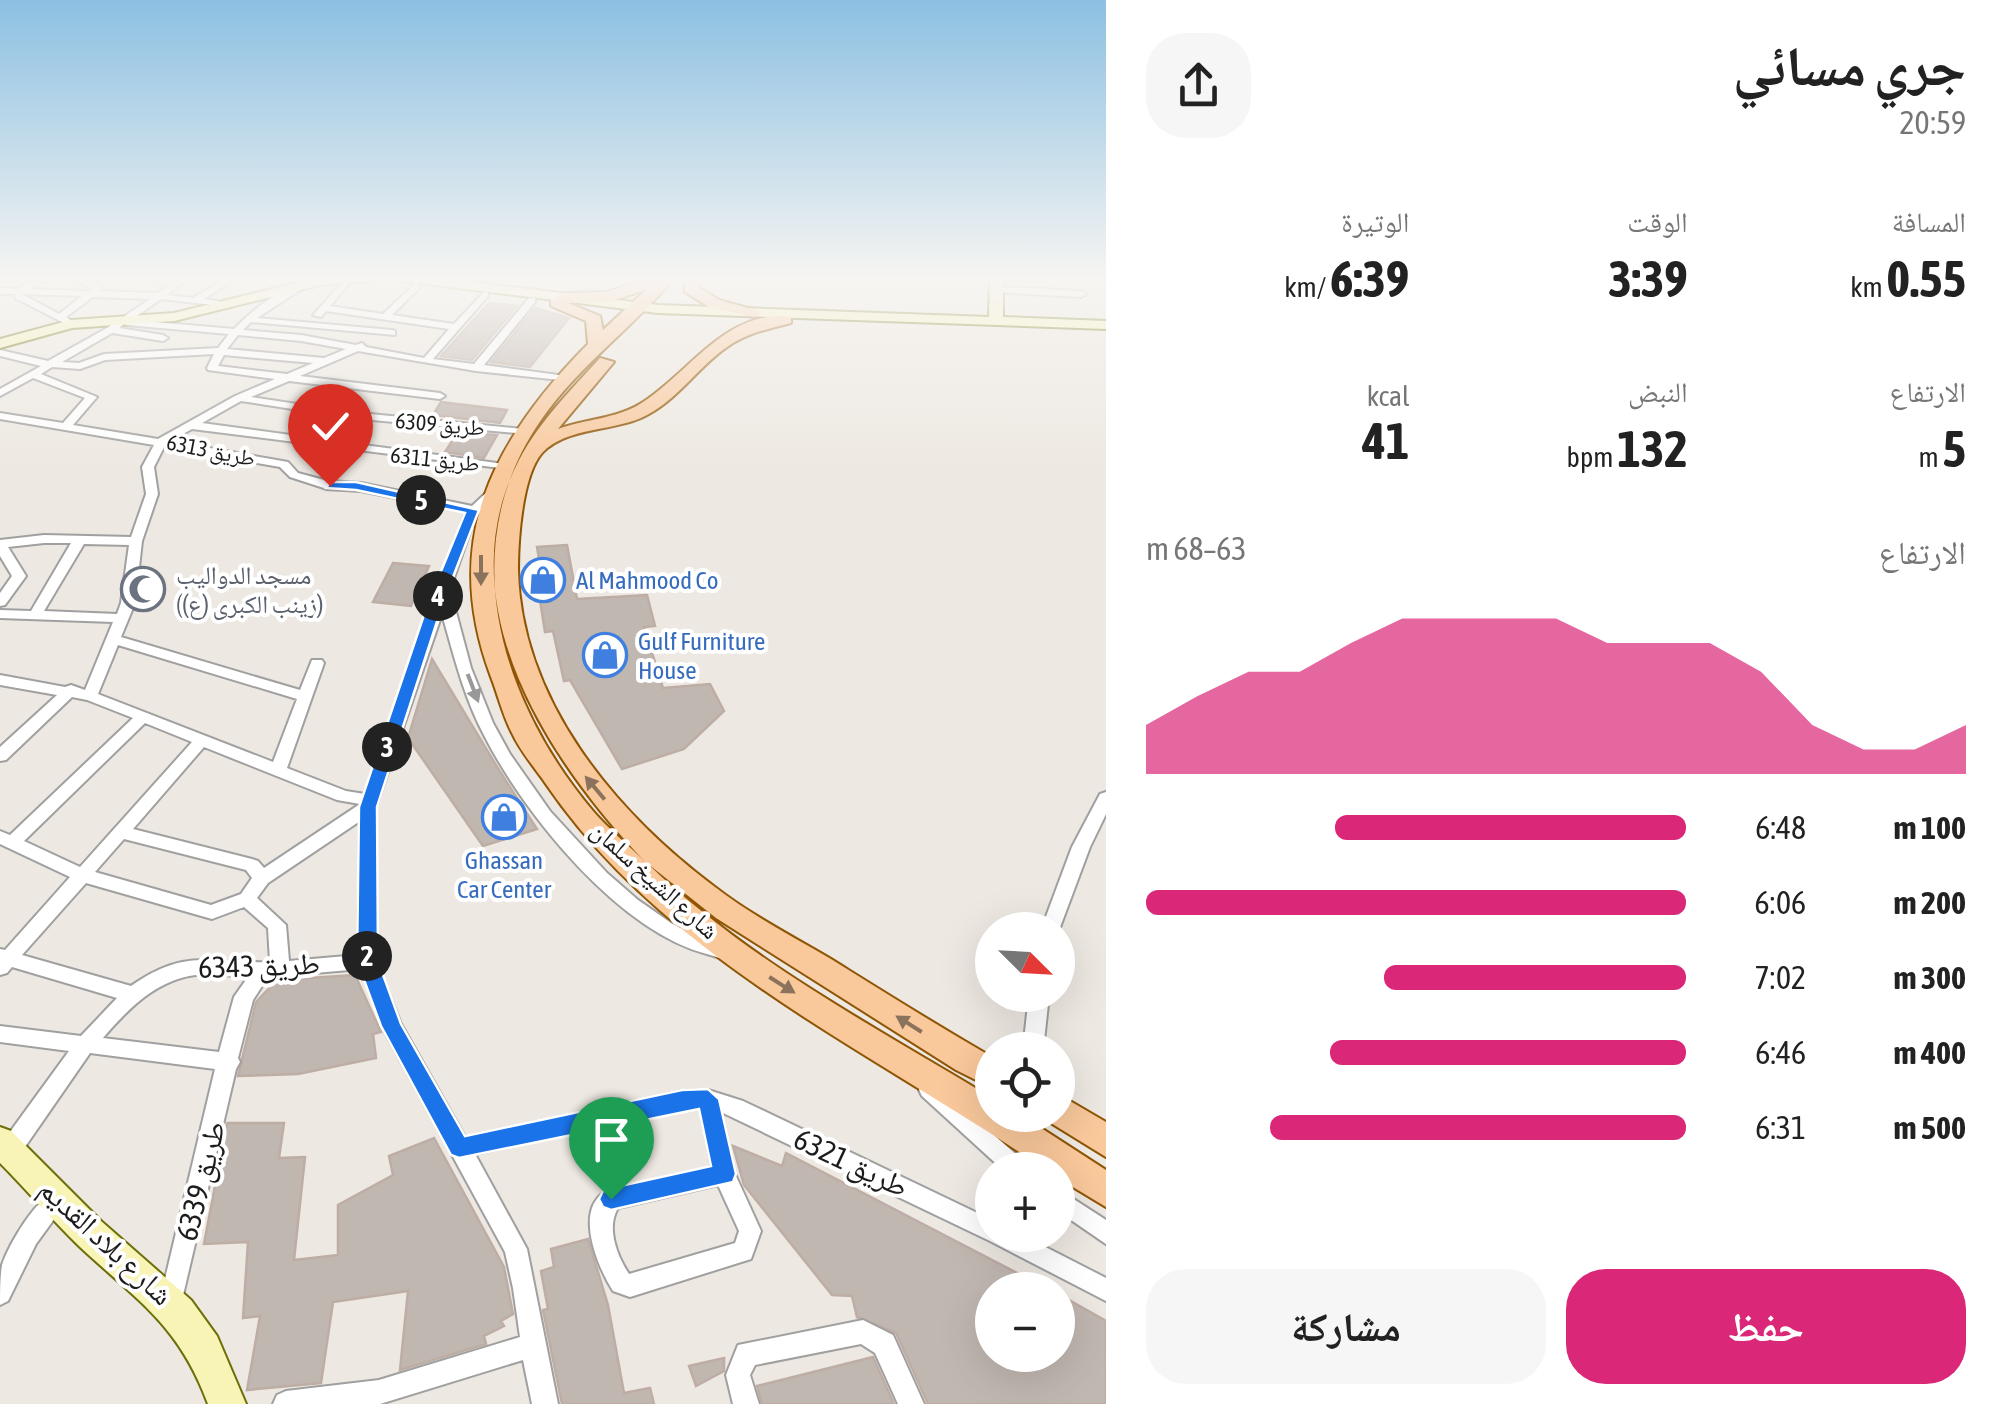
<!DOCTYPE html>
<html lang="ar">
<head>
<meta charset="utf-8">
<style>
	body { margin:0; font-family:"Asap Condensed","Noto Naskh Arabic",sans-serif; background:#f6f6f6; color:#222; direction:rtl; height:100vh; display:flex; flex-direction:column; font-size:38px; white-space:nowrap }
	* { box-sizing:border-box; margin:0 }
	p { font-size:32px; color:#767676 }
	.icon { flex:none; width:55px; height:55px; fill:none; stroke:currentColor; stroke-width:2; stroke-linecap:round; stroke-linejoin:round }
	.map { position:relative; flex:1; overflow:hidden; direction:ltr }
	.drawer { display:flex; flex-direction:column; background:#fff; width:900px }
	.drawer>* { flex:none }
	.needle { width:65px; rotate:114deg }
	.fabs { position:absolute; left:975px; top:912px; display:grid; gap:20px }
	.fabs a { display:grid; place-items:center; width:100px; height:100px; border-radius:50%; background:#fff; box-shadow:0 10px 40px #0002; font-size:50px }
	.pin { position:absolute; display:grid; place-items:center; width:85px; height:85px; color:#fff; margin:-102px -42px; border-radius:50% 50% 50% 0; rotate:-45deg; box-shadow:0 0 10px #0007 }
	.pin .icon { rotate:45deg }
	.km { position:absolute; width:50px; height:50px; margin:-25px; border-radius:50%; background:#222; color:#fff; font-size:28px; line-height:50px; text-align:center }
	.round { display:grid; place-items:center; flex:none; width:105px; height:105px; border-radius:40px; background:#f6f6f6 }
	.summary { display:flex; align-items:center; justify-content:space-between; height:170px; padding:0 40px }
	h1 { font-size:55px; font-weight:700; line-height:75px }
	.stats { display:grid; grid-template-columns:repeat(3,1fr); gap:15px; height:170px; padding:10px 40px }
	.stats div { display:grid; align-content:center }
	.stats b { font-size:50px; font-weight:700 }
	.stats small { font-size:28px; font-weight:400 }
	.stats p { font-size:28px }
	.chart { height:280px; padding:20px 40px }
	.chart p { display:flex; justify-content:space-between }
	.chart svg { width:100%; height:180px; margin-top:10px; fill:#db2777; opacity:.7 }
	.cta { display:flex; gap:20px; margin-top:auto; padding:20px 40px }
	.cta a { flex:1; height:115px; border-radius:40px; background:#db2777; color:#fff; font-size:40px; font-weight:700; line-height:115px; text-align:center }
	.cta a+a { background:#f6f6f6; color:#222 }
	ul { padding:0 40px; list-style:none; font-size:32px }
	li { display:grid; grid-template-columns:160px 120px 1fr; align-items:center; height:75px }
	li i { height:25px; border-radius:12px; background:#db2777 }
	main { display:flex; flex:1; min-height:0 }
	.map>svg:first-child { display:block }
	.building { fill:#c1b7b1; stroke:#beada4; stroke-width:2.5 }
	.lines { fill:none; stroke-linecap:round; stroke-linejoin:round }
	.street-casing { stroke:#a0a0a0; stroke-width:4 }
	.secondary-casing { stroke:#6c6e08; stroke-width:4 }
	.primary-casing { stroke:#8f5504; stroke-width:4 }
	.street { fill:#fff; fill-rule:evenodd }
	.secondary { fill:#f7f4b5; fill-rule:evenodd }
	.primary { fill:#f9c89b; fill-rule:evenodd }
	.oneway { fill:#8a725c }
	.oneway2 { fill:#999 }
	.route { fill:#1a73e8; stroke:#fff; stroke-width:2.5 }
	.labels { text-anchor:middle; stroke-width:8; stroke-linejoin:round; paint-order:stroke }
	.far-street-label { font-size:22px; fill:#1c1c1c; stroke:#fff }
	.worship-label { font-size:25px; fill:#5b616d; stroke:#fff; text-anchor:start }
	.shop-label { font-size:25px; fill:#366cbe; stroke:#fff; text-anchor:start }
	.street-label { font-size:25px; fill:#1c1c1c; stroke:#fff }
	.near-street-label { font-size:30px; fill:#1c1c1c; stroke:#fff }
</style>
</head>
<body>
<main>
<section class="drawer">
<div class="summary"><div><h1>جري مسائي</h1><p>20:59</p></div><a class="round"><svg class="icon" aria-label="share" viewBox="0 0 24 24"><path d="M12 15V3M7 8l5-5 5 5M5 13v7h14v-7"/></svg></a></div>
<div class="stats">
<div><p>المسافة</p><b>0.55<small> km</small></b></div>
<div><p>الوقت</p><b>3:39</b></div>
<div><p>الوتيرة</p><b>6:39<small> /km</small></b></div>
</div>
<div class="stats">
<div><p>الارتفاع</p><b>5<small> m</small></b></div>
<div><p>النبض</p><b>132<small> bpm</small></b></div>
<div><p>kcal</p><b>41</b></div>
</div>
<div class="chart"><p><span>الارتفاع</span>63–68 m</p>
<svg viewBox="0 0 160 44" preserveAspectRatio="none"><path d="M0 44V32L10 25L20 19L30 19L40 12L50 6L60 6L70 6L80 6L90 12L100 12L110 12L120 19L130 32L140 38L150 38L160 32V44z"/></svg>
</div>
<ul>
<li><b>100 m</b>6:48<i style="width:65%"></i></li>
<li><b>200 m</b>6:06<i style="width:100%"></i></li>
<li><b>300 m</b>7:02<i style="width:56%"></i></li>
<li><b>400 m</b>6:46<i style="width:66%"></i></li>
<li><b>500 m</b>6:31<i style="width:77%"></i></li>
</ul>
<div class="cta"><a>حفظ</a><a>مشاركة</a></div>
</section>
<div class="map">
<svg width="1106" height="1404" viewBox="0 0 1106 1404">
	<rect width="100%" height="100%" fill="#ede8e1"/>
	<path class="building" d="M489 303 517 306 472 360 441 356Z
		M535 308 569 318 530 367 491 362Z
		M441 402 507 410 500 423 433 415Z
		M458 432 497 435 484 458 445 452Z
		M567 545 577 599 647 595 655 626 644 627 663 688 710 684 724 711 684 749 622 769 570 680 564 681 553 631 545 632 540 600H546L537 547Z
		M393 563 429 566 411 606 373 602Z
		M432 659 499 770 537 829 483 846 408 738Z
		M355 975 381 1032 373 1034 376 1058 298 1074 238 1076 256 1002 277 980Z
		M227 1123H284L279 1158 305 1157 294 1260 338 1255V1205L393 1175 389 1156 434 1138 504 1267 513 1314 501 1321 504 1326 484 1336 486 1344 400 1370 408 1291 333 1302 321 1383 247 1390 260 1316 243 1318 248 1242 204 1244Z
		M733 1146 782 1166 786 1153 1050 1290H992V1355H1058V1294L1106 1321V1404H928L896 1333 857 1317 852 1296 832 1295 744 1185Z
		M588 1239 608 1305 624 1393 650 1388 654 1404H562L543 1310 548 1309 541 1271 554 1267 551 1249Z
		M873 1357 894 1404H762L757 1386Z
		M724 1358V1371L696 1386 689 1366Z"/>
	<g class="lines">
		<defs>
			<path id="street" d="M41 277H51L30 289 88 291 92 289 67 277H78L101 286 103 288 99 291 157 293 171 284 143 279 142 277 177 280 182 277H191L167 295 193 298 228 277H238L204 299 223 302V306L161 299 131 320 234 329C252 310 293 277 320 277L257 318 392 330 395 331V335L251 322 243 330 301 335 356 345 362 343 366 347 424 358 449 329 326 311 321 317 313 315 344 281 349 284 330 306 383 314 416 283 419 284V288L392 315 454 324 485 291 488 292V296L433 359 474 364 529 298H535V302L484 365 566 376 571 379 570 381 476 371 358 351 300 376 440 393 445 396 440 399 289 381 251 397 350 412 523 429 527 430V434L350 418 241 401 202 423 504 464 510 467 508 469 192 429 170 441 288 462 298 473 328 481 361 483 472 506 488 491H496V497L475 517 445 604 456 612 471 668 493 723 510 754 550 811 607 873 638 900 671 923 702 939 737 948 739 953 737 958C726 961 717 957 707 954 619 931 525 815 485 737 464 698 454 656 442 614L376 807V961L401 1024 465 1137 682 1091 708 1090 743 1101 992 1220V1235H1022L1106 1278V1301L990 1241 721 1112 735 1174 761 1231 751 1259 630 1297 613 1291C597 1266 571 1204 611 1189L712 1167 700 1108 682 1109 475 1154 527 1249 558 1404H532L523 1360 380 1404H273L277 1395 286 1391 379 1380 520 1337 513 1288 505 1252 385 1032 361 969 268 977 253 1000 238 1058 240 1062 236 1069 180 1308 172 1312 164 1308 160 1300 215 1069 90 1053 18 1157 10 1160 2 1157 0 1148 2 1143 69 1051 0 1042V1026L81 1036 117 998 12 967 7 973 0 975V949L5 950 70 877 0 844V831L10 835 133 718 87 700 72 697 6 760 0 761V747L57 695 0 685V675L65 687 71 685 85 690 113 622 0 618V610L31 611 71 543H44L8 547 26 576 5 605 0 606V593L12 576 0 556V540L44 535 131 537 146 494 142 467 154 445 0 419V413L63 423 85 398 33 378 0 396V389L41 366 0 356V350L48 361 107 328 150 299 93 297 66 317 73 322 68 325 15 298V294H0V288L17 289ZM22 294 82 296 59 314ZM124 324 126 325 229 334 218 348 104 354 79 363 62 362 112 333 163 341 168 338 163 335 119 328ZM238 335 301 341 346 349 324 358 227 349ZM214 354 207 368 208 370 275 379 235 396 158 439 73 425 97 397 41 374 52 367 80 369 105 360ZM224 355 313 363 287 374 218 366ZM164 447 280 467 290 477 327 489 361 491 466 512 433 599 428 603 431 606 365 794 346 791 287 768 324 663 322 660H312L300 690 121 637 135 603 142 541 158 494 154 467ZM84 544 129 545 121 603 117 614 44 611ZM118 645 297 699 273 762 98 694ZM145 723 192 742 80 867 24 841ZM204 747 337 800 360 804 264 868 258 861 252 859 133 829ZM360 821 358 955 289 961 286 925 257 898 268 883ZM124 839 246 870 252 878 241 894 211 905 95 872ZM86 883 212 919 244 907 268 928 270 962C209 964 187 947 131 986L22 955ZM211 974 248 977 234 997 219 1052 103 1038C132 1004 164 973 211 974ZM718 1185 739 1231 735 1243 629 1274C617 1256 606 1228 618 1208Z
				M998 287 1081 291 1086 294 1081 297 995 292 993 290Z
				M1106 792V814L1090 847 1059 930 1058 933V930H1041L1072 847 1100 794Z
				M1029 995H1049L1043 1050H1023Z
				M929 1081 936 1084 1026 1163 1029 1170H1003L922 1096 919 1090 922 1084Z
				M1058 1189 1106 1220V1244L1058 1211Z
				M57 1190 65 1193 68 1200 36 1244 8 1301 0 1305C0 1292 0 1277 2 1265 9 1244 36 1198 57 1190Z
				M863 1320 893 1335 924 1404H898L875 1353 861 1344 755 1365 750 1375 759 1404H733L726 1375 738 1345Z"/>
			<path id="secondary" d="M321 277H379L372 281 320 285 174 321 72 328 0 348V339L71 320 174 313Z
				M395 277H431L658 305 989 317 990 277H1003V317L1106 321V329L658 313 402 281Z
				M0 1127 11 1131 101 1221 191 1300 217 1336 246 1404H208C179 1325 138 1301 79 1246 52 1220 27 1190 0 1163Z"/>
			<path id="primary" d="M654 277H675C633 328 579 365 541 420 453 547 500 701 593 811 609 830 630 846 647 864 550 762 444 605 519 460 539 422 571 390 600 358L614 362 558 429C585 419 615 419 640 404 688 375 726 308 791 317V323C768 329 747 333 727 347 698 367 679 398 647 415 616 432 567 426 542 453 522 476 518 541 518 570 521 701 616 813 715 887 751 915 792 936 831 959 884 992 938 1026 992 1057V1088L956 1070 716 918 648 864C747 960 875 1027 992 1098V1115H1021L1106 1170V1207L1058 1178V1170H1046C874 1052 666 960 546 784 535 768 520 751 512 733 503 716 498 695 491 677 440 541 492 441 588 344L586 321 551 306V300L564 293 607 292ZM647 289 603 330 600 316 568 303 609 302Z
				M684 277H698V287L719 300 762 312 754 317 709 307 685 292Z
				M1058 1094 1106 1122V1157L1046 1120 1044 1115H1058Z"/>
		</defs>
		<use href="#street" class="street-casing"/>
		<use href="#secondary" class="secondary-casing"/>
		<use href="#primary" class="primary-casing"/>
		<use href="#street" class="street"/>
		<use href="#secondary" class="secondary"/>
		<use href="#primary" class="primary"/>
	</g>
	<defs><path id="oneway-solid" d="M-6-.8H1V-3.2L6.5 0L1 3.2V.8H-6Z" transform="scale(2.5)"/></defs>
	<g class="oneway">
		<use href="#oneway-solid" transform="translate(481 570) rotate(90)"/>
		<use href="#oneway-solid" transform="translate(595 788) rotate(-130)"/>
		<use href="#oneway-solid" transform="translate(782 985) rotate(32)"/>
		<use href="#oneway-solid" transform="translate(909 1024) rotate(-148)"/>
	</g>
	<use class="oneway2" href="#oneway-solid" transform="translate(473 688) rotate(69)"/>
	<linearGradient id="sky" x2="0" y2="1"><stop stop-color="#8cc0e2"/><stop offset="0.59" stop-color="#f7f5f2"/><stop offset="1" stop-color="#f7f5f2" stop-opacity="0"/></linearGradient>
	<rect width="1106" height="473" fill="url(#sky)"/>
	<path class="route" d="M330 482H356L479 510 443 603 377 807 378 961 401 1024 465 1136 682 1090 708 1089 719 1099 736 1174 733 1182 611 1210 603 1207 599 1199 603 1191 611 1188 711 1166 699 1109 459 1158 451 1155 381 1026 357 961 359 807 428 603 465 513 356 490 326 488Z"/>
	<defs>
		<symbol id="shop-ring" viewBox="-11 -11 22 22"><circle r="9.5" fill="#fff" stroke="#3f7fe0" stroke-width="1.5"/><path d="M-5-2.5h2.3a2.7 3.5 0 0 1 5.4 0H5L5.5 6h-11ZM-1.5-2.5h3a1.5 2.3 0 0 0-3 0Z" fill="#3f7fe0"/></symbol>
		<symbol id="mosque-ring" viewBox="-11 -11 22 22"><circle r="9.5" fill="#fff" stroke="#6b7280" stroke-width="1.5"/><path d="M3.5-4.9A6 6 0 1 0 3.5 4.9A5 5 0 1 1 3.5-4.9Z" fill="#6b7280"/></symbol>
	</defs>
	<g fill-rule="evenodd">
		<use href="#shop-ring" x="518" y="555" width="50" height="50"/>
		<use href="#mosque-ring" x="118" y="564" width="50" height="50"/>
		<use href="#shop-ring" x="580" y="630" width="50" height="50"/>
		<use href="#shop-ring" x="479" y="792" width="50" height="50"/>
	</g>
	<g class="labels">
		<g class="far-street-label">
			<text transform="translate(440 424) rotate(5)" y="8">طريق 6309</text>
			<text transform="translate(211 450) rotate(11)" y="8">طريق 6313</text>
			<text transform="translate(435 459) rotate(6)" y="8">طريق 6311</text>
		</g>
		<g class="worship-label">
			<text x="176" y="584">مسجد الدواليب<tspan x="176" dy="29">(زينب الكبرى (ع))</tspan></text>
		</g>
		<g class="shop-label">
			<text x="576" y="589">Al Mahmood Co</text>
			<text x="638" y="650">Gulf Furniture<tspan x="638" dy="29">House</tspan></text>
			<text x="504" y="869" text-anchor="middle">Ghassan<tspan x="504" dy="29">Car Center</tspan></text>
		</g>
		<g class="street-label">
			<text transform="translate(655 880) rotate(42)" y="9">شارع الشيخ سلمان</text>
		</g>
		<g class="near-street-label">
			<text transform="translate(259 966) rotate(-2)" y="10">طريق 6343</text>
			<text transform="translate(851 1163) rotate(25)" y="10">طريق 6321</text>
			<text transform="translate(201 1181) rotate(-76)" y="10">طريق 6339</text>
			<text transform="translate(106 1242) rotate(43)" y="10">شارع بلاد القديم</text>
		</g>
	</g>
</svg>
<div class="fabs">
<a><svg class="needle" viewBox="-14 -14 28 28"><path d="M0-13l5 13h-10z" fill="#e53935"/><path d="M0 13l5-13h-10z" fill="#767676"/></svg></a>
<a><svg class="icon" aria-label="locate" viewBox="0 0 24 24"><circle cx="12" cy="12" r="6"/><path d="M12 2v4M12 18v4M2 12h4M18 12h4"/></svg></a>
<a>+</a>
<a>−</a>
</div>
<div class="pin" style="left:611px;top:1199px;background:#1e9e55"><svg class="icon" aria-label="arrive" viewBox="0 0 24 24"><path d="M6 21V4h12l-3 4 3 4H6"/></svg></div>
<div class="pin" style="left:330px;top:486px;background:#d93025"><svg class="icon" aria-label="check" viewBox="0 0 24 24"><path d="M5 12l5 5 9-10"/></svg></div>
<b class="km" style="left:367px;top:956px">2</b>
<b class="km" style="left:387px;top:747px">3</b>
<b class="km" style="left:438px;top:596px">4</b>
<b class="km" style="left:421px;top:500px">5</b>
</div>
</main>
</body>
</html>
